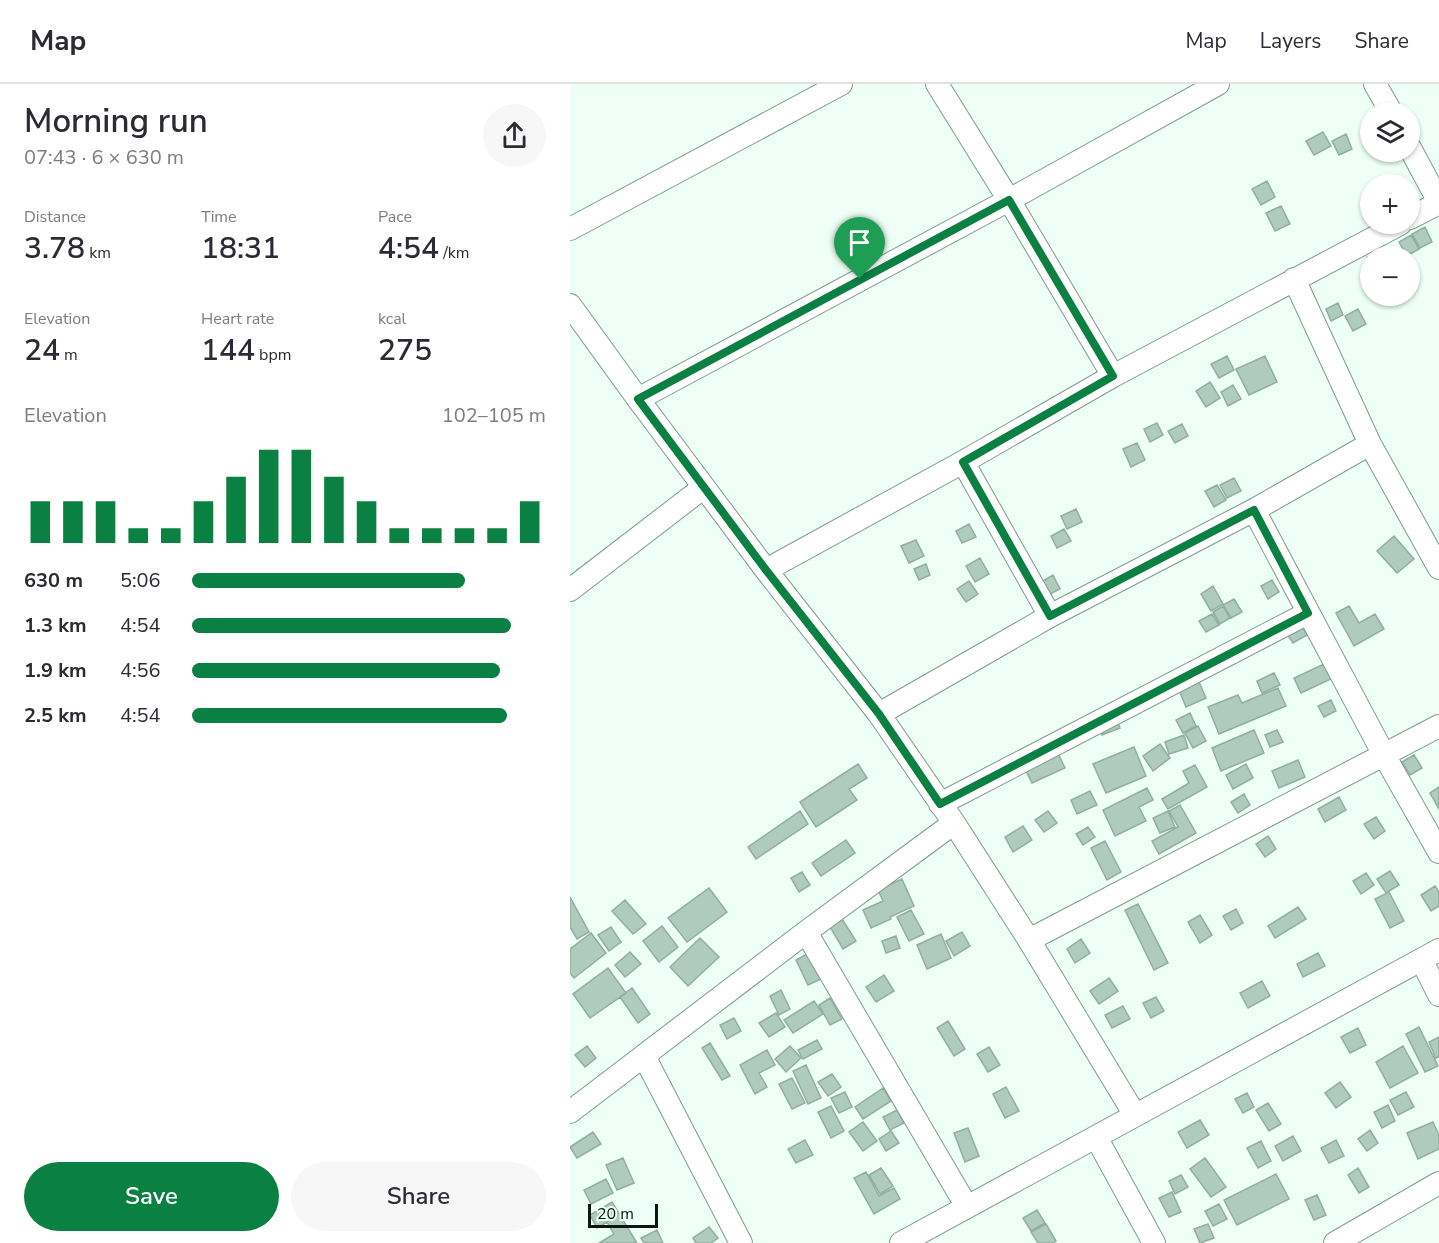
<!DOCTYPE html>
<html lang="en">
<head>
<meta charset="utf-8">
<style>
	body { margin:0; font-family:"Nunito Sans",sans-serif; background:#f7f7f7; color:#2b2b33; height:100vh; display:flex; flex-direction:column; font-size:22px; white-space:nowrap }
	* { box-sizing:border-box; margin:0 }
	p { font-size:20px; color:#7c7c81 }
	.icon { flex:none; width:33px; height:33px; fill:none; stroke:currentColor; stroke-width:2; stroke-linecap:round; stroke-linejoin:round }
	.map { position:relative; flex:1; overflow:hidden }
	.sheet { display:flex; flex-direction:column; background:#fff; width:570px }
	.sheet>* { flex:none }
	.fabs { position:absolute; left:790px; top:18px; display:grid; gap:12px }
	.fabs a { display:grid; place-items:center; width:60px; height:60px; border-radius:50%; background:#fff; box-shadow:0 2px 4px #0004; font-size:30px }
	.scale { position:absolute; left:18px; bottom:15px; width:70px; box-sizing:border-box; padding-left:6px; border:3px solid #0b1611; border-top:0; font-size:16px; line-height:21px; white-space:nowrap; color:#0b1611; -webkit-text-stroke:4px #edfff6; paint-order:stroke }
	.pin { position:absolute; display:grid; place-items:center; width:51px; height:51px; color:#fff; margin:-62px -26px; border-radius:50% 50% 50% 0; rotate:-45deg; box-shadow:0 0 6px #0007 }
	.pin .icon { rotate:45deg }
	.round { display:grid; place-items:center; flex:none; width:63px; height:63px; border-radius:32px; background:#f7f7f7 }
	.summary { display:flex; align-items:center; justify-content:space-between; height:102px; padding:0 24px }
	h1 { font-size:33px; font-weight:600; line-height:45px }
	.metrics { display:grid; grid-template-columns:repeat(3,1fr); gap:9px; height:102px; padding:6px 24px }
	.metrics div { display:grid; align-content:center }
	.metrics b { font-size:30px; font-weight:600 }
	.metrics small { font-size:16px; font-weight:400 }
	.metrics p { font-size:16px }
	.chart { height:168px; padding:12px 24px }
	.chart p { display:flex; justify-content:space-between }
	.chart svg { width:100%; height:108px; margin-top:6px; stroke:#0b8043; stroke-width:6 }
	.button { display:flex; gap:12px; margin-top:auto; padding:12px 24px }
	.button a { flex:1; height:69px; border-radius:36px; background:#0b8043; color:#fff; font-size:24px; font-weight:600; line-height:69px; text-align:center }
	.button a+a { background:#f7f7f7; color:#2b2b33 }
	ul { padding:0 24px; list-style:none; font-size:20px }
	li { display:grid; grid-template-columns:96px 72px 1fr; align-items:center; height:45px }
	li i { height:15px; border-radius:8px; background:#0b8043 }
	header { display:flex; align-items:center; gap:36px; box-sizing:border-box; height:84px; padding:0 30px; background:#fff; border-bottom:2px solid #e1e1e2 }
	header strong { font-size:28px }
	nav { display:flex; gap:33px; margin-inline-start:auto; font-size:21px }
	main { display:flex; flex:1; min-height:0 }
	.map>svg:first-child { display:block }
	.building { fill:#aecbbd; stroke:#91aea0; stroke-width:1.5 }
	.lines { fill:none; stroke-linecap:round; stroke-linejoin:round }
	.street-casing { stroke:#7f9b8d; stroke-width:24 }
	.street { stroke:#fff; stroke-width:22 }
	.route-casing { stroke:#fff; stroke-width:12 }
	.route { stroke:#0b8043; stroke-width:8 }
</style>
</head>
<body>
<header>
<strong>Map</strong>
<nav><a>Map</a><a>Layers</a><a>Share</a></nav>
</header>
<main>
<section class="sheet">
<div class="summary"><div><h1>Morning run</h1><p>07:43 · 6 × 630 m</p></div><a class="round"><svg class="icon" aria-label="share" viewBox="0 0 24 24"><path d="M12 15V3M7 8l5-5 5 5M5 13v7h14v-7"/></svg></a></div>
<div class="metrics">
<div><p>Distance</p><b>3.78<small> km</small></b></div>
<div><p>Time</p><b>18:31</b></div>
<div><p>Pace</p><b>4:54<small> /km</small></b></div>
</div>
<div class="metrics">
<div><p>Elevation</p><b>24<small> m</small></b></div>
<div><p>Heart rate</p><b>144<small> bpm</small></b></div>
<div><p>kcal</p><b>275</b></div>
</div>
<div class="chart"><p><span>Elevation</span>102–105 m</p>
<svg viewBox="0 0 160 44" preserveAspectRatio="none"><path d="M5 44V27M15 44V27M25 44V27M35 44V38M45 44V38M55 44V27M65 44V17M75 44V6M85 44V6M95 44V17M105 44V27M115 44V38M125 44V38M135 44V38M145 44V38M155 44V27"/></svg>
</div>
<ul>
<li><b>630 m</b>5:06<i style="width:77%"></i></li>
<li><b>1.3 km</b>4:54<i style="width:90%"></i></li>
<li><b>1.9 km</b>4:56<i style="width:87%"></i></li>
<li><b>2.5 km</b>4:54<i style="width:89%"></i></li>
</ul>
<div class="button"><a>Save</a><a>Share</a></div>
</section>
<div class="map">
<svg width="869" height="1159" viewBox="0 0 869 1159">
	<rect width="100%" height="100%" fill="#edfff6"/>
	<path class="building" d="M753 48 761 62 744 71 736 57Z
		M776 50 782 65 769 71 762 57Z
		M697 97 705 113 691 121 682 105Z
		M711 122 720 140 705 147 696 129Z
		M855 143 862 158 850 164 842 150Z
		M841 151 849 165 837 172 829 158Z
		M809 167 811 172H801V181L797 173Z
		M768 219 773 231 761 237 756 225Z
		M788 225 796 240 783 247 775 232Z
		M657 272 664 286 649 294 641 280Z
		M695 272 707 298 679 311 666 285Z
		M640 298 650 314 636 323 626 307Z
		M663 301 671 315 658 322 651 308Z
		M587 339 593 351 580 358 574 345Z
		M612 340 618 352 605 359 598 347Z
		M567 359 575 376 561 383 553 365Z
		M664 394 671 407 657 414 650 401Z
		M647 401 656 416 644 423 635 407Z
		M506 425 512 438 497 445 491 432Z
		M399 440 406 453 392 459 386 447Z
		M494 445 501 457 487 464 481 452Z
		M824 452 844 475 827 489 807 467Z
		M346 456 354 472 339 479 331 462Z
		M410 474 419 490 405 498 396 482Z
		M356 480 360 491 349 496 344 485Z
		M483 491 490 505 478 511 471 498Z
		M702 496 709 508 698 515 691 502Z
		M399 497 408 510 396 518 387 505Z
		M643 502 653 520 641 527 631 510Z
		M664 515 672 528 661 534 653 521Z
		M653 522 660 534 650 540 643 528Z
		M779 522 789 539 805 530 814 545 784 562 766 529Z
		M642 530 649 541 636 548 629 537Z
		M728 535 737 551 723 559 713 544Z
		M754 580 761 595 731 609 724 594Z
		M704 589 710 601 692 609 687 597Z
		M626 591 636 614 616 623 606 599Z
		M708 604 716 622 649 650 638 623 668 611 672 619Z
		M761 616 766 627 754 633 748 622Z
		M620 629 626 642 613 649 606 636Z
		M546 633 550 644 532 651 528 639Z
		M628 642 636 657 623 664 615 649Z
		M684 646 694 669 651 687 642 664Z
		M707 646 713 658 700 663 695 651Z
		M614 651 618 664 599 670 595 658Z
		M590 660 600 674 583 687 573 672Z
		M564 663 576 692 536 709 523 680Z
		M486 665 495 684 462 699 453 681Z
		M844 671 852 684 840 691 832 678Z
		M728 676 735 693 709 704 702 687Z
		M288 680 297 694 279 705 287 716 246 743 230 718Z
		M676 680 683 694 663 705 656 691Z
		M625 681 637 703 598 725 592 715 619 699 613 687Z
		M869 703V725L860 709Z
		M577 704 583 716 569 723 576 737 545 752 533 726Z
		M520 707 527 721 507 730 501 716Z
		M674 710 680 721 668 729 661 718Z
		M769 713 776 726 755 738 748 725Z
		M610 721 626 749 589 770 582 757 608 743 599 727Z
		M230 727 238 740 186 775 178 763Z
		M478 727 487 739 474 748 465 736Z
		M598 727 605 743 590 749 583 734Z
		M806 733 815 747 804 755 794 740Z
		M453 742 462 756 443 768 435 753Z
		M518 743 525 753 513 761 506 750Z
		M698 752 706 765 695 773 686 760Z
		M276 756 285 769 251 792 242 779Z
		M535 757 551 788 537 796 521 764Z
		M820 787 829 801 816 809 807 795Z
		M232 788 240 801 229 808 221 794Z
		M796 789 804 801 791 810 783 797Z
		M332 795 344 822 320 833 321 835 301 844 293 826 313 817 308 806Z
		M865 802 869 808V822L861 827 851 811Z
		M139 804 157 828 117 858 98 834Z
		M819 808 834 837 820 844 805 815Z
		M0 813 19 848 7 855 0 843Z
		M55 816 76 840 63 850 42 827Z
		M568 820 598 879 584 886 555 826Z
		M728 823 736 835 705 854 698 842Z
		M666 825 673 839 661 846 653 832Z
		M341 826 354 850 339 857 327 833Z
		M630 831 642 851 630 859 618 838Z
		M272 835 286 857 273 865 260 843Z
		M92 842 108 863 89 878 73 857Z
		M41 843 51 858 39 867 28 851Z
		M392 848 400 862 384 872 376 857Z
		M21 849 36 869 4 894 0 889V865Z
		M371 850 381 874 357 885 347 861Z
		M326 852 330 864 316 869 312 857Z
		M130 854 149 873 118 902 100 883Z
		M511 855 520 869 505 879 497 865Z
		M60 868 71 880 55 893 45 881Z
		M748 869 755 882 733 893 727 880Z
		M237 870 251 895 238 901 226 876Z
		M38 884 56 909 20 934 3 910Z
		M314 891 324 907 306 918 296 903Z
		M539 894 548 907 529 920 520 907Z
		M692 897 700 912 678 924 670 909Z
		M62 904 80 930 68 939 50 913Z
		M211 906 220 925 209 931 200 912Z
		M586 913 594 927 581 934 573 919Z
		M260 914 272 935 260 941 249 921Z
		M244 917 253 930 223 949 214 936Z
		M553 922 560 935 542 944 535 931Z
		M206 929 215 943 199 953 189 939Z
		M164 934 171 947 157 955 150 941Z
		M378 937 395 965 384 972 367 944Z
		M849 943 868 982 855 988 836 950Z
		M788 944 796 961 780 969 771 953Z
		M869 953V973L866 974 859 958Z
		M247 956 252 965 233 975 228 966Z
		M140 959 160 992 152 996 132 964Z
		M17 962 26 974 15 983 5 971Z
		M220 962 231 974 216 988 205 975Z
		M833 962 848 989 820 1004 806 978Z
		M419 963 430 981 418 988 407 970Z
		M197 966 205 981 189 989 197 1003 185 1010 170 981Z
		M236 981 251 1014 238 1020 223 987Z
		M262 990 271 1003 258 1012 248 998Z
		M222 994 235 1019 222 1025 209 1000Z
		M770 998 781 1013 766 1024 755 1009Z
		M436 1003 449 1027 435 1034 423 1010Z
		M313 1004 321 1017 293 1035 285 1023Z
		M275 1008 282 1023 269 1029 261 1014Z
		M836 1008 844 1023 828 1031 820 1016Z
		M677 1009 684 1023 673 1029 665 1015Z
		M698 1019 711 1040 699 1047 686 1026Z
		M818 1021 825 1037 812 1044 804 1028Z
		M261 1022 274 1047 261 1054 248 1028Z
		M327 1026 334 1039 320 1046 313 1033Z
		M630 1036 639 1051 617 1064 608 1048Z
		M293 1038 307 1057 293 1067 279 1048Z
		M863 1038 869 1051V1065L848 1075 837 1049Z
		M398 1044 409 1072 395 1078 384 1049Z
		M800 1046 808 1059 797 1067 788 1055Z
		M321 1047 329 1059 316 1067 309 1055Z
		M23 1048 31 1060 7 1074 0 1063Z
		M723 1052 731 1067 713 1077 705 1062Z
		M235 1056 243 1071 226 1079 218 1065Z
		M766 1056 774 1072 759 1079 751 1064Z
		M691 1057 701 1077 688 1084 677 1064Z
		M53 1074 64 1099 47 1106 36 1081Z
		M635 1074 656 1103 641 1113 620 1085Z
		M311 1084 323 1102 310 1110 299 1091Z
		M788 1084 799 1103 789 1109 778 1091Z
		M296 1088 309 1112 324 1104 330 1115 304 1130 284 1094Z
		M706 1090 719 1115 667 1141 654 1116Z
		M611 1091 618 1103 605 1110 599 1097Z
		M36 1095 43 1109 21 1120 14 1106Z
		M602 1108 611 1128 599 1133 589 1114Z
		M747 1111 756 1131 744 1136 735 1116Z
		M42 1118 67 1159H29L44 1150 37 1138 27 1144 20 1131Z
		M649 1120 657 1135 643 1142 635 1127Z
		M467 1126 475 1139 461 1147 453 1134Z
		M476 1140 486 1157 483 1159H468L461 1148Z
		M638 1140 644 1154 630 1159 624 1145Z
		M139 1143 148 1154 141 1159H126L123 1154Z
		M87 1146 93 1159H74L71 1154Z"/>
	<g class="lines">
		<defs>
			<path id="street" d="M367 0 439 116 543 292
				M805 0 821 28
				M840 64 869 118
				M840 134 869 119
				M0 145 271 0
				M724 195 800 360 869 484
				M0 221 68 315 196 486 309 630 384 739 459 856 565 1031
				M68 315 439 116 648 0
				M393 378 480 532
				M684 426 814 671 869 768
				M196 486 393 378 543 292 830 140
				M0 506 134 403
				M309 630 480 532 684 426 800 360
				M370 720 738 529
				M236 848 397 1123
				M459 856 869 642
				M852 877 869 911
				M74 972 171 1159
				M0 1028 236 848 384 739
				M526 1053 584 1159
				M331 1159 869 866
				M765 1159 869 1099"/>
		</defs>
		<use href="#street" class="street-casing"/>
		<use href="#street" class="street"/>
	</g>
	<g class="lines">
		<defs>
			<path id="route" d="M439 116 543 292 393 378 480 532 684 426 738 529 370 720 309 630 196 486 68 315Z"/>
		</defs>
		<use href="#route" class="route-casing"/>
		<use href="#route" class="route"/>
	</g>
</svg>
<div class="fabs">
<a><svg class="icon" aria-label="layers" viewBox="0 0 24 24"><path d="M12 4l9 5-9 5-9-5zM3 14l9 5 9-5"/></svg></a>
<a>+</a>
<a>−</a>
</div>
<div class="scale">20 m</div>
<div class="pin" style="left:290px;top:195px;background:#1e9e55"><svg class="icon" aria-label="arrive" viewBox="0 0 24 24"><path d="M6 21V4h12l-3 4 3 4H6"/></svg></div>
</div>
</main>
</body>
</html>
